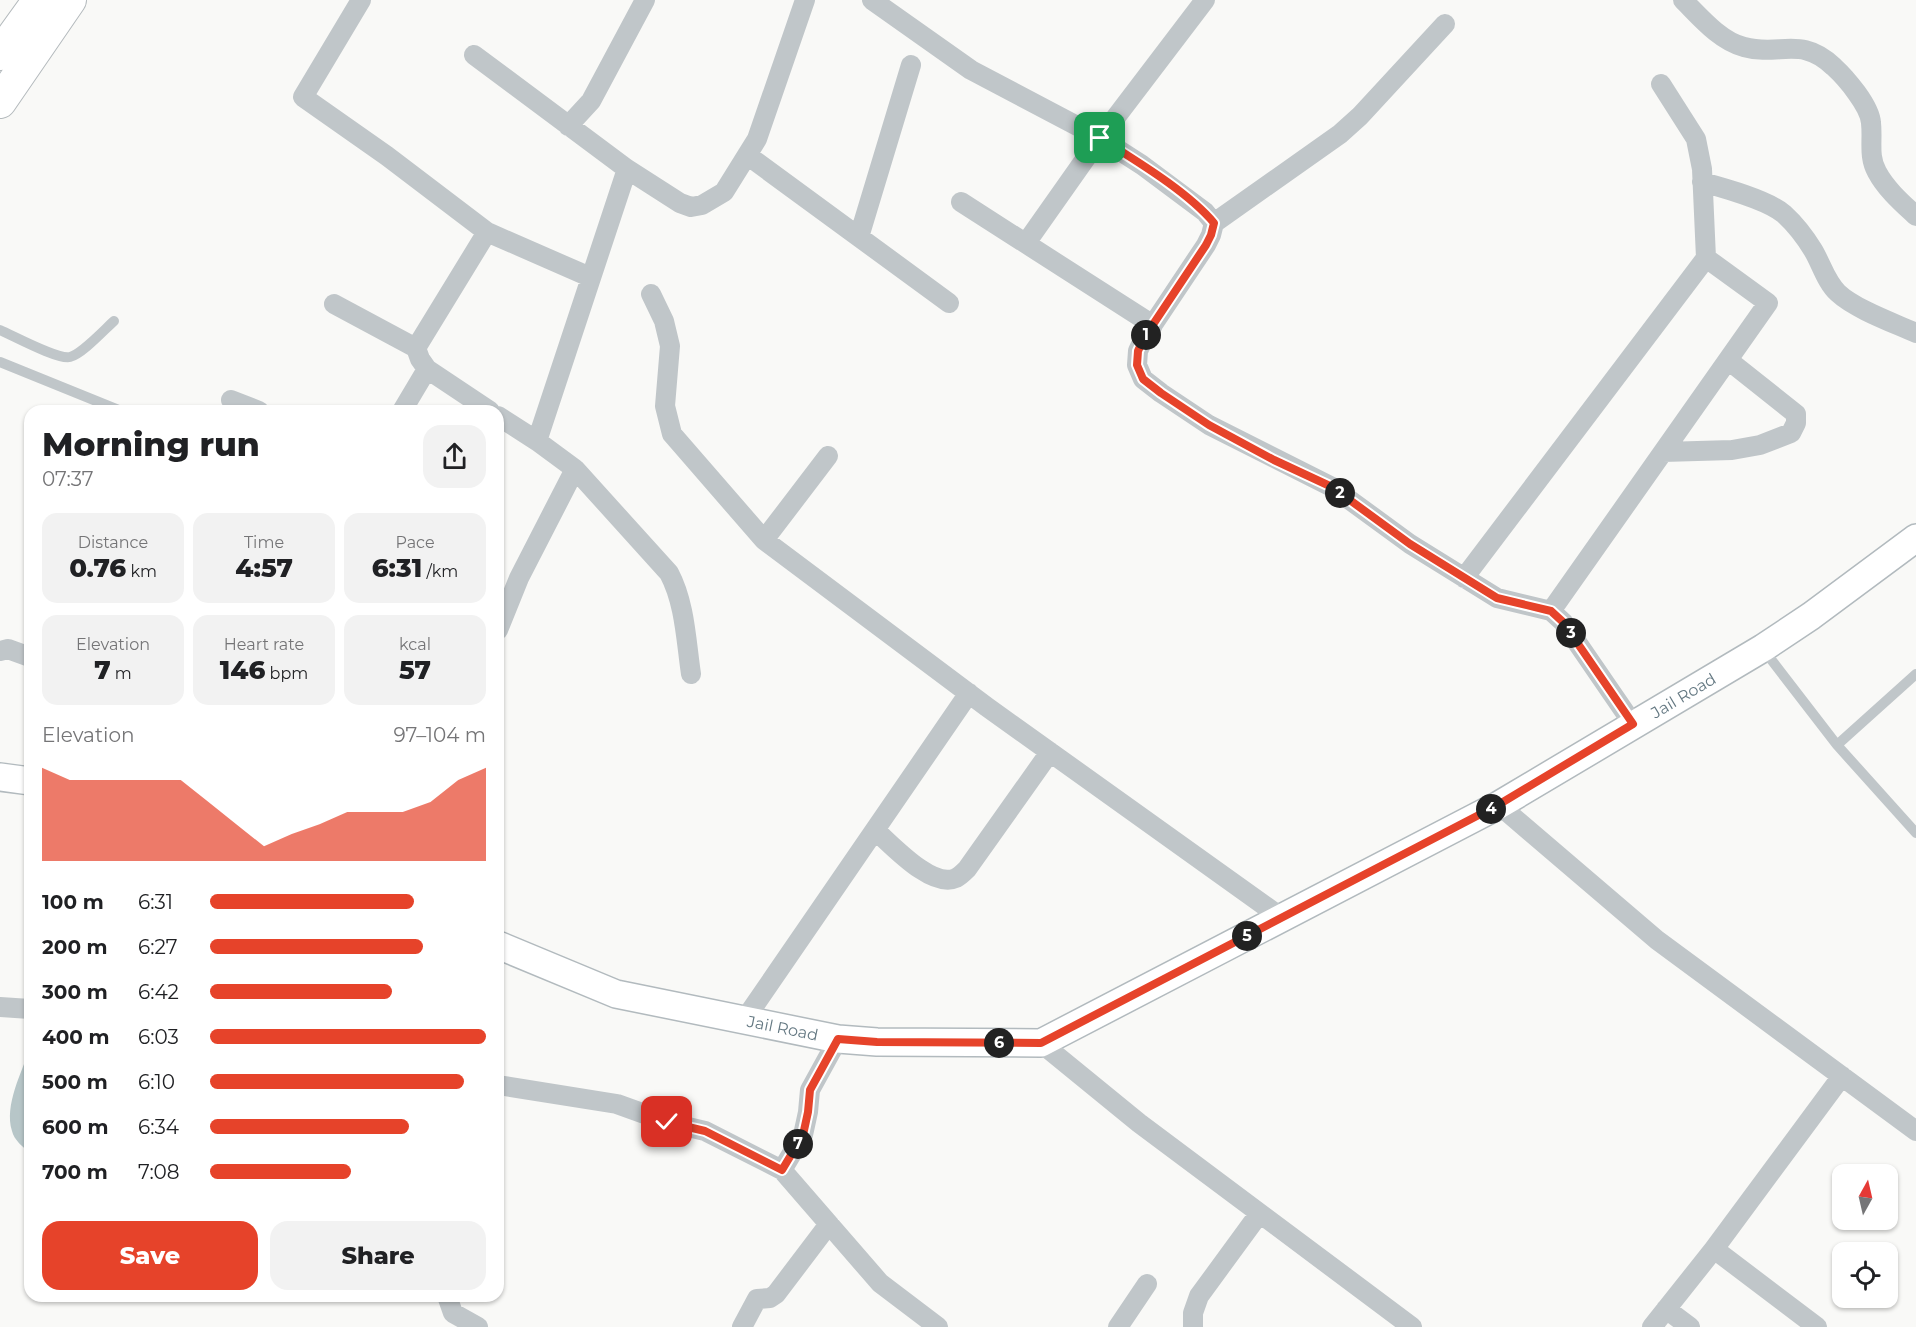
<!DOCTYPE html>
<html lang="en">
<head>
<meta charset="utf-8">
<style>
	body { margin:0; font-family:Montserrat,sans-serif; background:#f2f2f2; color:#202124; height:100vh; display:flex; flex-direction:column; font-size:22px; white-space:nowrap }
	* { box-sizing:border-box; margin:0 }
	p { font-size:20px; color:#757577 }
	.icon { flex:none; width:33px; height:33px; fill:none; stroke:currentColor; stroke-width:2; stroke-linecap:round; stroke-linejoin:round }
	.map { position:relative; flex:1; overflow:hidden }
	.side { position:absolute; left:24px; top:405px; width:480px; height:897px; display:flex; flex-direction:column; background:#fff; border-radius:18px; box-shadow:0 2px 4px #0004 }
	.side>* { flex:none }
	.needle { width:39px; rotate:8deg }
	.controls { position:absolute; left:1832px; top:1164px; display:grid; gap:12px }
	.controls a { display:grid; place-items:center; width:66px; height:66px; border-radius:12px; background:#fff; box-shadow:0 2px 4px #0004; font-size:30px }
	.pin { position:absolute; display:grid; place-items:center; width:51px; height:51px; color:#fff; margin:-26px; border-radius:12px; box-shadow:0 3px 9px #0006 }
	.km { position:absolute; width:30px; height:30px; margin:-15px; border-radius:50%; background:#222; color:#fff; font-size:16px; line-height:30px; text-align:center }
	.round { display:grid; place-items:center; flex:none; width:63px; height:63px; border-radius:18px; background:#f2f2f2 }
	.overview { display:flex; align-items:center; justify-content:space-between; height:102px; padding:0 18px }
	h1 { font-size:33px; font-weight:800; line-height:45px }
	.stats { display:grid; grid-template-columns:repeat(3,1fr); gap:9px; height:102px; padding:6px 18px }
	.stats div { display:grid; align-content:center; border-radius:15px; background:#f2f2f2; text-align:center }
	.stats b { font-size:26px; font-weight:800 }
	.stats small { font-size:16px; font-weight:400 }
	.stats p { font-size:16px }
	.chart { height:168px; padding:12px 18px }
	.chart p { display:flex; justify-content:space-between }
	.chart svg { width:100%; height:108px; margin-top:6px; fill:#e6432a; opacity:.7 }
	.button { display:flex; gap:12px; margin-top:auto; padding:12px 18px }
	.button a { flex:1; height:69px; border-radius:18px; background:#e6432a; color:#fff; font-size:24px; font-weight:800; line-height:69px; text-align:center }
	.button a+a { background:#f2f2f2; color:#202124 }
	ul { padding:0 18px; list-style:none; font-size:20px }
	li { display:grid; grid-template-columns:96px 72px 1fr; align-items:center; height:45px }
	li i { height:15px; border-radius:8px; background:#e6432a }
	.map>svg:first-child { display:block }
	.water { fill:#b7c6c8 }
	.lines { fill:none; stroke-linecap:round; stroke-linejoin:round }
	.secondary-casing { stroke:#b2babe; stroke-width:30 }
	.primary-casing { stroke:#b4babd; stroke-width:34 }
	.lane { stroke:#c0c6c9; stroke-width:10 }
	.street { stroke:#c0c6c9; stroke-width:20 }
	.secondary { stroke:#fff; stroke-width:27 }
	.primary { stroke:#fff; stroke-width:32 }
	.route-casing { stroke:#fff; stroke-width:12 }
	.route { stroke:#e6432a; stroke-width:8 }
	.labels { text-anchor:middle; stroke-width:6; stroke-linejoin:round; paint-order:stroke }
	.street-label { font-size:16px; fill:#647882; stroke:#fff }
</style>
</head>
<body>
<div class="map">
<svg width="1916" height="1327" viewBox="0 0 1916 1327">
	<rect width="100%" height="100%" fill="#f9f9f7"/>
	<path class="water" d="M30 1048V1153C23 1147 14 1140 12 1131 4 1105 22 1072 30 1048Z"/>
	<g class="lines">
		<defs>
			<g id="secondary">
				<path d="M0 777 30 781"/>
				<path id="s1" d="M498 945 616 994 838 1039 877 1042 1041 1043 1499 805 1763 648 1811 616 1916 538"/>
			</g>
			<path id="primary" d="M0 54 39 0
				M0 102 70 0"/>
		</defs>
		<use href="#secondary" class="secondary-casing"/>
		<use href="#primary" class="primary-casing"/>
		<path class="lane" d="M0 330C14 336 58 360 70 357 82 354 104 330 114 321
			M0 362 121 411
			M1763 649 1837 745 1916 833
			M1837 745 1916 674"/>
		<path class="street" d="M361 0 303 97 387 156 487 232 590 277
			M872 0 971 70 1100 138 1142 165 1205 212 1214 223 1211 235 1206 245 1144 338 1138 351 1137 365 1143 379 1161 393 1209 425 1332 487 1410 544 1497 598 1551 611 1563 622 1633 724
			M1683 0C1700 17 1720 41 1744 47 1780 57 1801 35 1834 67 1846 78 1870 106 1871 123 1873 140 1868 156 1877 172 1886 189 1902 203 1916 216
			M474 55 627 169 680 203 691 207 702 205 724 192 757 139 805 0
			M1661 84 1696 139 1702 169 1706 258
			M568 126 591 101 645 0
			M747 155 949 303
			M1702 182C1724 188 1768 200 1784 214 1795 224 1805 237 1813 250 1821 263 1826 282 1838 293 1855 309 1894 323 1916 333
			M961 202 1153 325
			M1214 223 1340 134 1360 116 1445 24
			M487 232 416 348 420 359 427 369 490 411
			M859 237 911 65
			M1026 243 1100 138 1205 0
			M651 294 664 321 670 346 665 406 672 434 764 540
			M334 304 416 348
			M231 400 259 411
			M402 411 427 369
			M498 416 537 441
			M1663 452 1732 450 1760 445 1791 433 1796 423V414L1728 360
			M828 456 764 540 987 707 1282 918
			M575 469 669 573C685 603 686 640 691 674
			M1464 578 1706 258 1768 303 1551 611
			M498 630 519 578 575 469 537 441 627 169
			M0 651 8 649 30 657
			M1499 805 1657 940 1916 1131
			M875 830C892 845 932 889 956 878 960 876 964 872 967 869L1050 752
			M0 1007 30 1009
			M745 1019 969 693
			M1041 1043 1139 1123 1412 1327
			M498 1085 617 1104 667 1122 705 1131 782 1170 803 1135 808 1112 810 1090 838 1039
			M782 1170 880 1283 938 1327
			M1714 1249 1817 1327
			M447 1296 453 1313 478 1327
			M1666 1309 1690 1327
			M742 1327 757 1299 770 1298 776 1294 829 1224
			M1118 1327 1147 1284
			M1193 1327V1313L1199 1296 1259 1214
			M1652 1327 1714 1249 1842 1076"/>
		<use href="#secondary" class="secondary"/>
		<use href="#primary" class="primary"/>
	</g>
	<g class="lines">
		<defs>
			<path id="route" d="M667 1122 705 1131 782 1170 803 1135 808 1112 810 1090 838 1039 877 1042 1041 1043 1498 805 1633 724 1563 622 1551 611 1497 598 1410 544 1332 487 1274 460 1209 425 1161 393 1143 379 1137 365 1138 351 1144 338 1206 245 1211 235 1214 223C1187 191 1136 161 1100 138"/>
		</defs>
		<use href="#route" class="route-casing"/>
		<use href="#route" class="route"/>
	</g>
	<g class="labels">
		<g class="street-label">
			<text dy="6" stroke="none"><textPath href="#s1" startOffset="1288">Jail Road</textPath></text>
			<text dy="6" stroke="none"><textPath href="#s1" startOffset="298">Jail Road</textPath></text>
		</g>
	</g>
</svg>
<div class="controls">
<a><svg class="needle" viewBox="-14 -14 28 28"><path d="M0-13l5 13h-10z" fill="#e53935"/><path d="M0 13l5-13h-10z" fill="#757577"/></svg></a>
<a><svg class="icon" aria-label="locate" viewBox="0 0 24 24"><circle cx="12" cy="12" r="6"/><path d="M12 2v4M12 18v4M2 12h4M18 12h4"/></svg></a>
</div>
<div class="pin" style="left:1100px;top:138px;background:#1e9e55"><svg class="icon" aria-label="arrive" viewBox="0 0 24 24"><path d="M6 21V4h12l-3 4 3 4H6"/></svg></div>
<div class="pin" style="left:667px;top:1122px;background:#d93025"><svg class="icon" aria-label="check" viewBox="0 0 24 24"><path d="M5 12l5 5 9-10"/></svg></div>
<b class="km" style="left:1146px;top:335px">1</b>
<b class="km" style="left:1340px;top:493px">2</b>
<b class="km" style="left:1571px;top:633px">3</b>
<b class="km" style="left:1491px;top:809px">4</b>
<b class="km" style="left:1247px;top:936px">5</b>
<b class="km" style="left:999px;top:1043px">6</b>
<b class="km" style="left:798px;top:1144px">7</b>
<section class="side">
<div class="overview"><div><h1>Morning run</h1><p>07:37</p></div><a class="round"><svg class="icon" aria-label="share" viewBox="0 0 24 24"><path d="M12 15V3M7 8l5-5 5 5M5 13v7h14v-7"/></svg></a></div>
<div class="stats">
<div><p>Distance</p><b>0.76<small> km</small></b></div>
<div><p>Time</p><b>4:57</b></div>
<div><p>Pace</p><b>6:31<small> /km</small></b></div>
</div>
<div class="stats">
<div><p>Elevation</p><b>7<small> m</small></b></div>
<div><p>Heart rate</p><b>146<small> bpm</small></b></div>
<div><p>kcal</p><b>57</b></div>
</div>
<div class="chart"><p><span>Elevation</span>97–104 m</p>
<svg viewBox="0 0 160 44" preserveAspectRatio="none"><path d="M0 44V6L10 11L20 11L30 11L40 11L50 11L60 20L70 29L80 38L90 33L100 29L110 24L120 24L130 24L140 20L150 11L160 6V44z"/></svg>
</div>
<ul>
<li><b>100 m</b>6:31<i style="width:74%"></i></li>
<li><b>200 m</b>6:27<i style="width:77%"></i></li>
<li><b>300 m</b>6:42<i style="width:66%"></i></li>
<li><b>400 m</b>6:03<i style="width:100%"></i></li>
<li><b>500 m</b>6:10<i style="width:92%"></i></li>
<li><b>600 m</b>6:34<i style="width:72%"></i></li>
<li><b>700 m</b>7:08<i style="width:51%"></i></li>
</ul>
<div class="button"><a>Save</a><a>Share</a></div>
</section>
</div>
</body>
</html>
